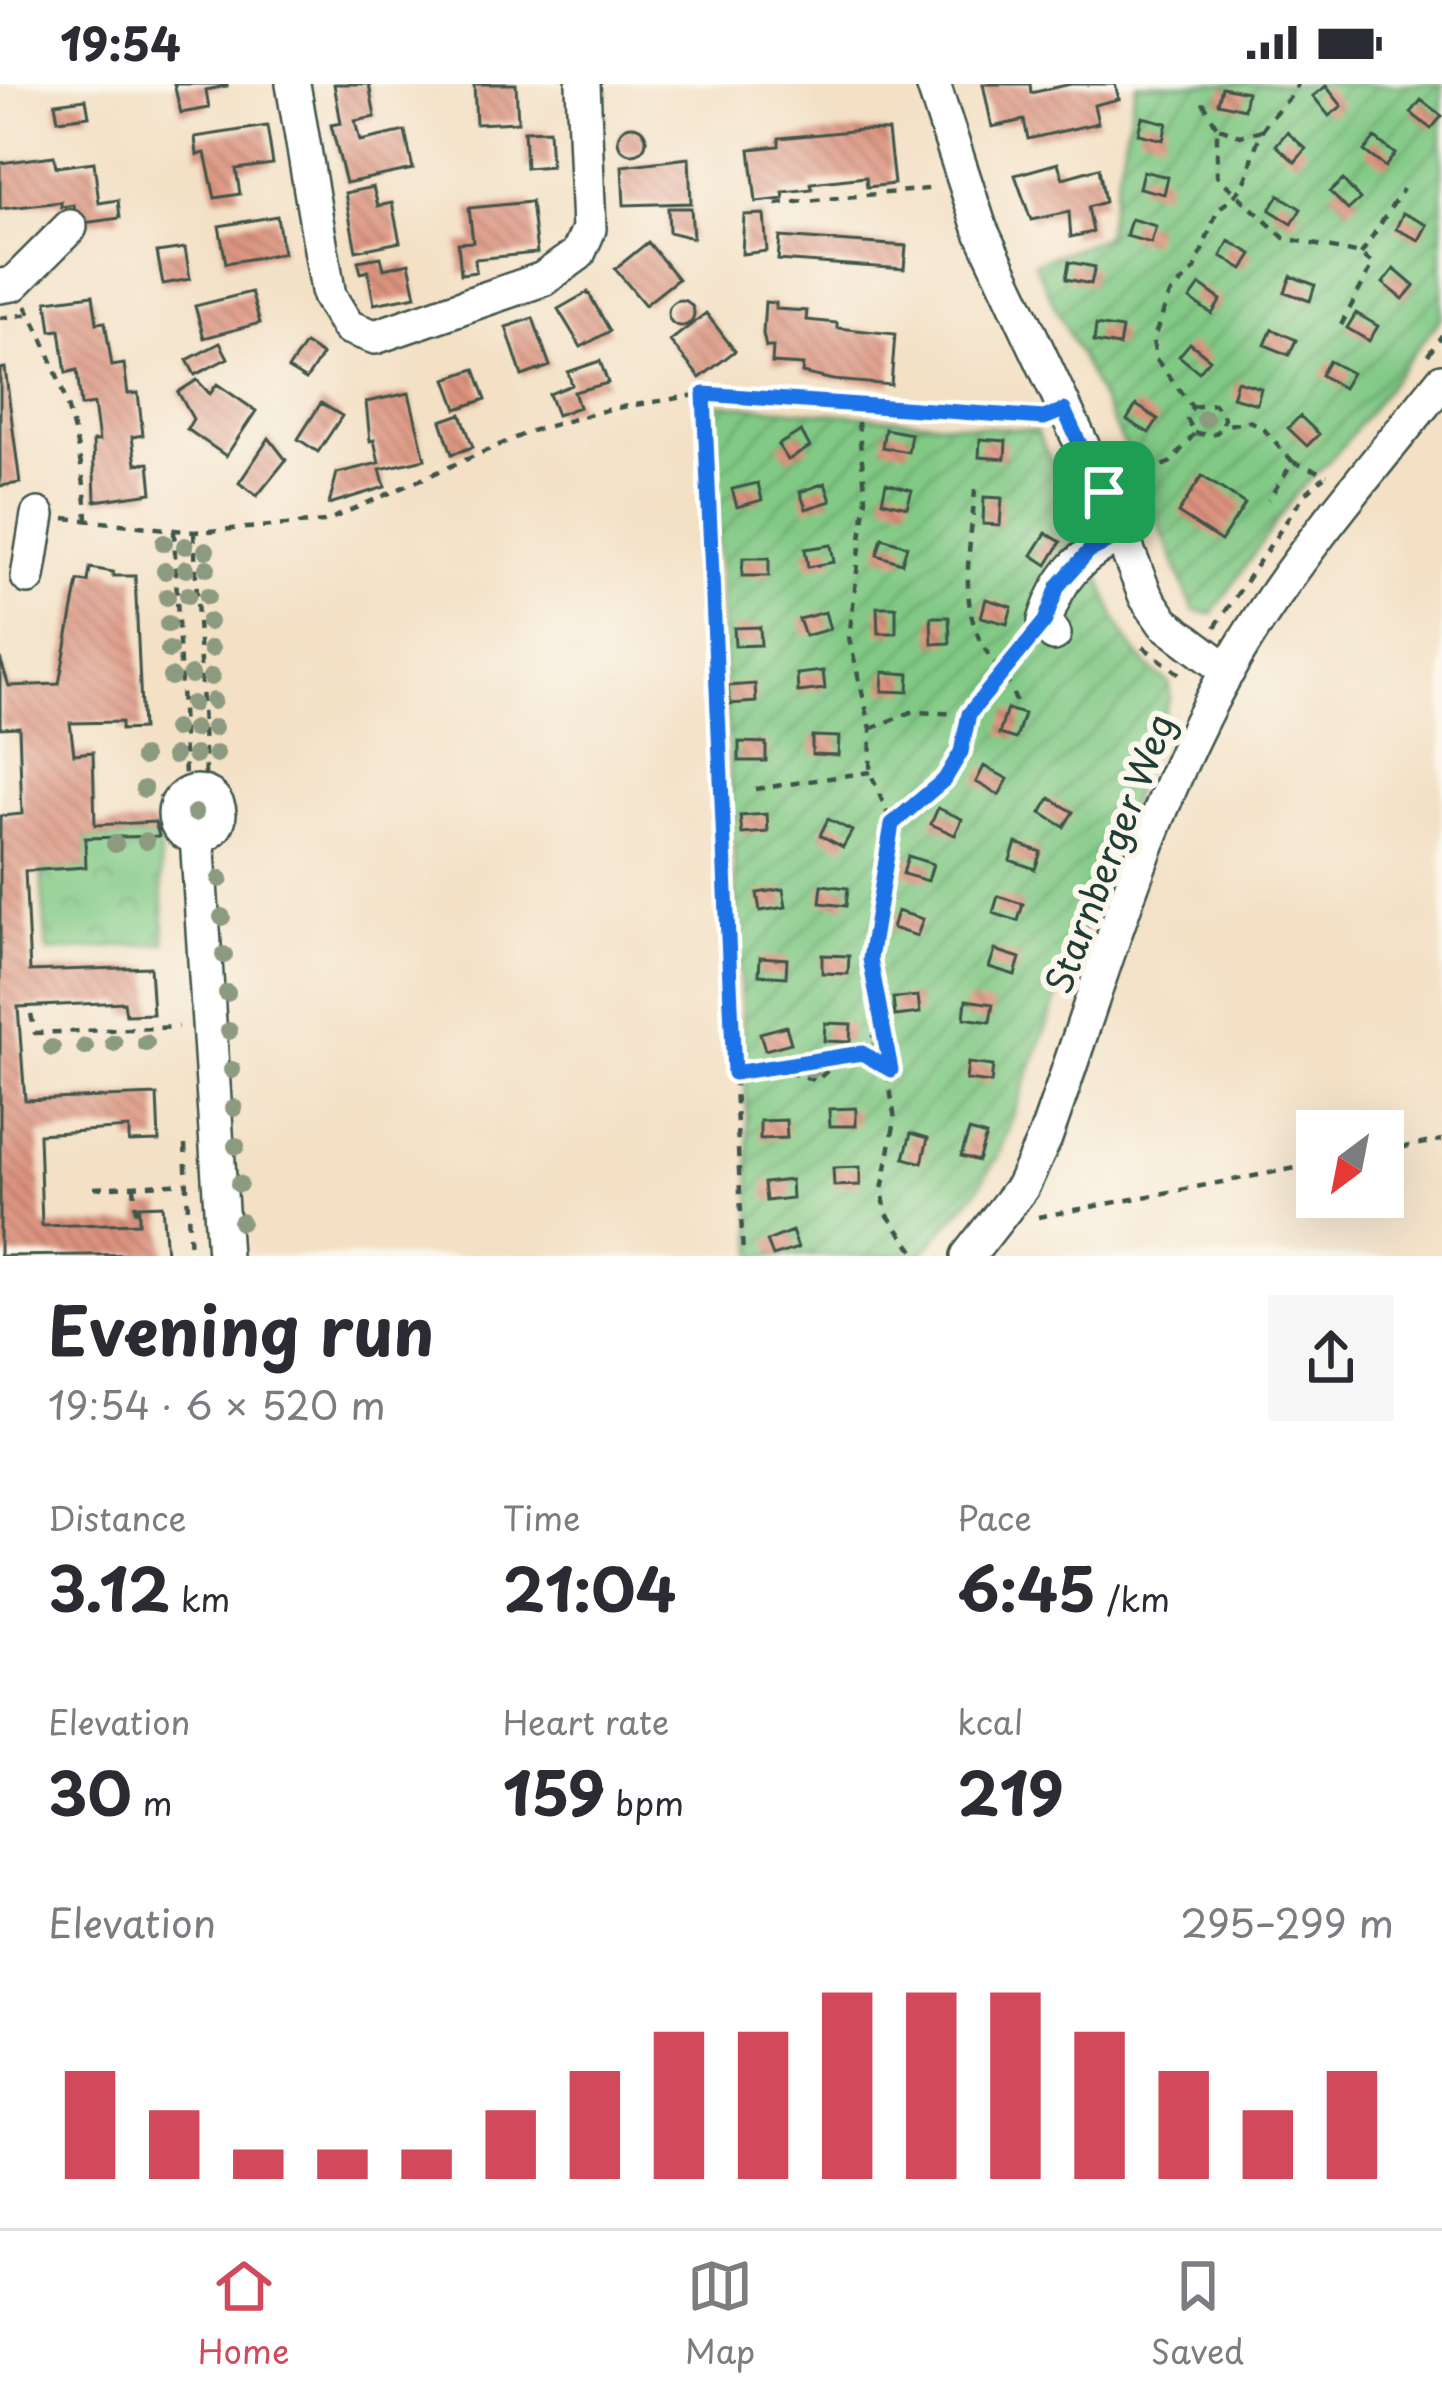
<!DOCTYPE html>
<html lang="en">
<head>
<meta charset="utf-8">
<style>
	body { margin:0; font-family:"Playpen Sans",sans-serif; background:#f7f7f7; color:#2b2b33; height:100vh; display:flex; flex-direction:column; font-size:45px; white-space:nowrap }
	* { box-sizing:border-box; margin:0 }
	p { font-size:39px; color:#7c7c81 }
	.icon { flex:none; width:66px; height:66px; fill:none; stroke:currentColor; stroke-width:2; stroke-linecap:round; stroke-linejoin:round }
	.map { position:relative; height:1172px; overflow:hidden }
	.side { display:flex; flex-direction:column; background:#fff; flex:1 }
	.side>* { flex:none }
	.needle { width:78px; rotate:212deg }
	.tools { position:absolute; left:1296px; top:1026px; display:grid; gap:24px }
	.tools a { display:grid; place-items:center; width:108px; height:108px; border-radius:0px; background:#fff; box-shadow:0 12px 48px #0002; font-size:60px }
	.pin { position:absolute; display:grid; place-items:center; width:102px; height:102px; color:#fff; margin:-51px; border-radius:24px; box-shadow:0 6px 18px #0006 }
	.round { display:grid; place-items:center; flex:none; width:126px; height:126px; border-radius:0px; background:#f7f7f7 }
	.summary { display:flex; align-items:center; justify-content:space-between; height:204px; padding:0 48px }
	h1 { font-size:66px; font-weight:700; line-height:90px }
	.metrics { display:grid; grid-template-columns:repeat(3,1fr); gap:18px; height:204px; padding:12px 48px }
	.metrics div { display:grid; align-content:center }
	.metrics b { font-size:60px; font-weight:700 }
	.metrics small { font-size:33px; font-weight:400 }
	.metrics p { font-size:33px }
	.chart { height:336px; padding:24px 48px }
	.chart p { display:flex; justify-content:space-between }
	.chart svg { width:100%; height:216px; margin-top:12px; stroke:#d1495b; stroke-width:6 }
	.status { display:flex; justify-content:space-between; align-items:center; height:84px; padding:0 60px; background:#fff; direction:ltr }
	.status svg { height:33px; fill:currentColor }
	.tab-bar { display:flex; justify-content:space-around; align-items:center; height:168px; border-top:3px solid #e1e1e2; background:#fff; font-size:33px; color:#7c7c81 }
	.tab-bar a { display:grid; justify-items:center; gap:6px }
	.tab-bar .on { color:#d1495b }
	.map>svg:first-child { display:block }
	.park { fill:url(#park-crowns); stroke:#50835c; stroke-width:3 }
	.garden { fill:url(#garden-furrows); stroke:#50835c; stroke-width:3 }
	.building { fill:url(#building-back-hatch) }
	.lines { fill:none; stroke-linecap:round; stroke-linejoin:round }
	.minor-casing { stroke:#3f554a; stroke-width:38 }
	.path { stroke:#3f554a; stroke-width:4.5; stroke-dasharray:9 9; stroke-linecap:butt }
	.minor { stroke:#fff; stroke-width:33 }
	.tree { fill:#8c9a80 }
	.route-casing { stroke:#fff; stroke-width:24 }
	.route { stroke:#1a73e8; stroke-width:15 }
	.labels { text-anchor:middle; stroke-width:12; stroke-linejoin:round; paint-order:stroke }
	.street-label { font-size:36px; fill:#1f3d34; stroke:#fbf7ec }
</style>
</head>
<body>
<div class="status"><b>19:54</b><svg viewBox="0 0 49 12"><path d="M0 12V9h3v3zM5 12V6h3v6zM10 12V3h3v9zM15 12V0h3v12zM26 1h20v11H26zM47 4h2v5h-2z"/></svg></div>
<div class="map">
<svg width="1442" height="1172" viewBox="0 0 1442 1172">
	<defs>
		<pattern id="park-crowns" width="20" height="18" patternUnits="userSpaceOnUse" patternTransform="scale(3)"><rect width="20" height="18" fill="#81c985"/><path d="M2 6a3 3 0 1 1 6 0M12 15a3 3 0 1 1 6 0" fill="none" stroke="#69a46e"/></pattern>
		<pattern id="garden-furrows" width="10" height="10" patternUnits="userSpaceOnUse" patternTransform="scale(3)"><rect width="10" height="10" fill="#81c985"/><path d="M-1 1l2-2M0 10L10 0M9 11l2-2" fill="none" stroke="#69a46e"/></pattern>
		<pattern id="building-back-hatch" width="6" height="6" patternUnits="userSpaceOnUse" patternTransform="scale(3)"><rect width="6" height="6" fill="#dc937e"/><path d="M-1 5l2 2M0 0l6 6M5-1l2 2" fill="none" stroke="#b27968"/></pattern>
	</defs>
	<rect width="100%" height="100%" fill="#fbf7ec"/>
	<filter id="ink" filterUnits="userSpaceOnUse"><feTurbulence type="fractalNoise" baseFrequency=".00833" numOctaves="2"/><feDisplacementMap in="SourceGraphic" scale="24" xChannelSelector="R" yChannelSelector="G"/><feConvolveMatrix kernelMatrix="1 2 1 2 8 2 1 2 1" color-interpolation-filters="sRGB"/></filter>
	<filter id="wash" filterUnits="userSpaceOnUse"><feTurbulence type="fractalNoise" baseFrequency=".004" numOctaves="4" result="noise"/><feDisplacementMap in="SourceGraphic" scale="48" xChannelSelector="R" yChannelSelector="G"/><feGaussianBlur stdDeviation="2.7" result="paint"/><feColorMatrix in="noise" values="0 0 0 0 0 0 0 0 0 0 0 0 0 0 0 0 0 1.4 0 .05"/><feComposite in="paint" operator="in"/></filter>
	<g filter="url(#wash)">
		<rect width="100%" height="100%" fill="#f3e0c5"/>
		<path class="park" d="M159 752 165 859 47 868 41 786 85 783V754Z"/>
		<path class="garden" d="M1136 0H1442V232L1336 370 1297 408 1212 530 1194 527 1139 392 1034 179 1105 153Z
			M711 319 1036 347C1053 380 1070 413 1084 448 1106 504 1115 565 1169 599L1170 613 998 1072 975 1109 920 1172H754Z"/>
		<g id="blocks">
			<path class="building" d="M174 0H227V2L206 6 209 24 181 29Z
				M334 0H369L375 33 355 37 360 57 405 47 413 85 346 99 331 41 341 39Z
				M474 0H516L518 38 476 40Z
				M983 0H1030L1031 9 1071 0H1115L1119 15 1094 21 1098 39 1028 55 1024 36 992 43Z
				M1326 2 1342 22 1329 32 1313 12Z
				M1222 3 1247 8 1244 25 1218 19Z
				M86 15 89 32 58 36 55 19Z
				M1421 16 1442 32 1431 45 1411 29Z
				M1142 33 1167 39 1163 56 1138 50Z
				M267 42 273 80 236 85 240 110 215 114 205 69 197 71 195 53Z
				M618 56a14 14 0 1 1 28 0a14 14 0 1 1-28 0Z
				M549 46 551 82 526 84 524 47Z
				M861 46 888 47 894 100 867 103 866 93 811 99 812 105 783 108 784 115 756 118 750 65 779 62V54Z
				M1287 48 1306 65 1295 78 1276 61Z
				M1375 54 1395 70 1385 83 1364 67Z
				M54 72 56 83 94 78 99 119 118 116 120 134 76 140 74 121 61 123V118L0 125V79Z
				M689 74 691 119 624 121 622 82Z
				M1058 79 1063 94 1099 84 1105 118 1088 123 1093 148 1071 153 1069 128 1031 136 1015 91Z
				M1143 87 1168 93 1164 110 1139 104Z
				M1343 96 1360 115 1348 126 1330 108Z
				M373 103 378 122 392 119 400 158 356 167 345 109Z
				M1279 111 1301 125 1292 140 1270 126Z
				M531 118 537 169 475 175 476 188 461 190 458 159 473 158 469 124Z
				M668 124H691L693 154 669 148Z
				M1403 129 1427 141 1419 156 1396 145Z
				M764 130 767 167 742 170 744 131Z
				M277 132 283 169 226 179 219 142Z
				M1131 135 1156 142 1151 159 1126 152Z
				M780 153 906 162 904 185 778 176Z
				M1229 157 1252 170 1243 185 1221 172Z
				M648 158 678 195 645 221 615 185Z
				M185 164 190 195 163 200 157 168Z
				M381 173 384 185 409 179 416 212 374 220 368 187 361 189 358 177Z
				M1069 178 1095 183 1091 200 1066 195Z
				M1394 185 1414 202 1403 215 1383 199Z
				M1291 192 1315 201 1310 217 1285 208Z
				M1200 201 1221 216 1212 230 1190 215Z
				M251 208 260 239 204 254 195 222Z
				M588 208 610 247 581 263 558 225Z
				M93 211 97 239 105 238 112 282 124 280 128 310 138 309 143 351 132 353 136 380 149 379 152 409 95 417 93 357H99L94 320 81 322 77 286 66 289 60 246 51 247 47 217Z
				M668 229a13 13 0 1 1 26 0a13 13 0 1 1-26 0Z
				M765 218 776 219V225L807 227 806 236 837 239V244L895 250 891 301 833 296 802 289 803 281 772 279 773 263H766L763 250Z
				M706 229 735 267 700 294 670 257Z
				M1356 229 1378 242 1369 257 1347 244Z
				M533 234 550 282 522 292 506 243Z
				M1096 241 1122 245 1119 262 1094 258Z
				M1272 245 1296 256 1289 271 1265 261Z
				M220 259 228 274 195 291 187 276Z
				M1190 259 1210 275 1199 288 1179 272Z
				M305 260 322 271 306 296 288 285Z
				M600 277 608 299 574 308 579 323 557 331 549 310 572 301 568 288Z
				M1329 277 1352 289 1343 304 1321 291Z
				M5 284 20 399 0 402V285Z
				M475 285 486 315 457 325 446 295Z
				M197 296 210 310 217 300 256 327 226 372 187 345 193 335 178 308Z
				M1237 297 1261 304 1257 320 1232 313Z
				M409 309 425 375 380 385 385 403 329 420 337 389 379 379 374 356 370 357 366 318Z
				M321 319 342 332 318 368 298 355Z
				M1136 321 1158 335 1149 349 1127 336Z
				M461 330 473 363 452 370 441 337Z
				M1300 332 1319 350 1307 362 1288 344Z
				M885 345 911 350 908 368 882 363Z
				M801 347 810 363 788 376 778 361Z
				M269 354 286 376 257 412 239 399Z
				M980 355 1006 357 1005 375 979 373Z
				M1202 392 1245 420 1221 457 1178 429Z
				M758 399 762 416 737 423 732 405Z
				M825 399 831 417 806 425 800 408Z
				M886 399 912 406 907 423 882 417Z
				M984 413 1002 414 1000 441 983 440Z
				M1046 449 1061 458 1047 481 1032 471Z
				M882 454 907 462 902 479 877 471Z
				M831 461 834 478 808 483 805 465Z
				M743 474H769V492H742Z
				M90 484 113 488V492H135L142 645 121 646V638L70 639 74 670 93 668 95 741 155 738 159 752 85 754 86 783 25 787 30 887 150 883 153 930 126 931 124 918 18 923 25 1016 157 1011 159 1057 129 1058V1044L39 1050 42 1142 139 1139V1122L162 1121 166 1170 0 1172V732L22 730 19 643 0 644V574L9 602 59 600 78 497 88 498Z
				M986 515 1012 523 1007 540 981 533Z
				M877 523H896V549H878Z
				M825 528 830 545 805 552 799 535Z
				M931 533H949L950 559 932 560Z
				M760 543 761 561 735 562 734 544Z
				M823 587 825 605 798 608 797 590Z
				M883 588 909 590 908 608 882 607Z
				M755 600 756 618 730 620 728 602Z
				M1007 625 1024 630 1016 655 999 650Z
				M812 652 839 653 838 671 812 670Z
				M739 658 766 659V677H739Z
				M984 682 1008 695 999 711 976 698Z
				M1050 714 1073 728 1064 743 1041 729Z
				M938 724 962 735 955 751 931 740Z
				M767 730 768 748 742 750 740 732Z
				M828 735 852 747 843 763 820 751Z
				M1016 759 1041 768 1035 785 1010 776Z
				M908 772 933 780 928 797 903 790Z
				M822 801 848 804 846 822 820 819Z
				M783 805 786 823 760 827 757 809Z
				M998 812 1023 820 1018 837 993 829Z
				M897 827 923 835 917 852 892 844Z
				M995 866 1020 874 1015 891 989 883Z
				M822 871 849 872 848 890 822 889Z
				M760 873 787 875 786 893 759 891Z
				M918 912 920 929 895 932 893 914Z
				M966 916 993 920 990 938 964 934Z
				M825 939 851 940 850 958 824 957Z
				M786 942 791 959 765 966 760 949Z
				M968 979 993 982 991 999 966 996Z
				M856 1024V1042H830L829 1025Z
				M786 1036 787 1054 760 1055V1037Z
				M969 1047 986 1052 978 1077 961 1072Z
				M911 1049 928 1054 922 1079 904 1074Z
				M860 1083V1101L834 1102 833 1084Z
				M791 1096 792 1114 766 1117 764 1099Z
				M792 1147 798 1164 773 1172 767 1157Z"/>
		</g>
	</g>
	<g filter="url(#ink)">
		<use href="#blocks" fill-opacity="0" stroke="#3f554a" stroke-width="3"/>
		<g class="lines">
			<defs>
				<path id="minor" d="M293 0 329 212 348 243 375 253 543 195 578 170 589 145 583 0
					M933 0 980 144 1104 408 1146 513 1164 539 1228 587
					M0 202 13 200 70 143
					M28 493 38 431
					M1054 550 1045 537C1058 494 1081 469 1122 451
					M175 730a22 22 0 1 1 44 0a22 22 0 1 1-44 0Z
					M197 752 224 1172
					M968 1172 1022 1103 1045 1054C1101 897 1146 730 1229 584 1288 480 1368 390 1442 297"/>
			</defs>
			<use href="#minor" class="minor-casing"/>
			<path class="path" d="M1203 18 1217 43
				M1262 46 1240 52 1217 43V92L1284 154 1361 170 1373 180 1338 247
				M776 120 937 104
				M1361 170 1403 105
				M26 222C59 280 85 369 87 437
				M0 234 30 230
				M1428 271 1442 251
				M703 310 743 1172
				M856 320 866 414 849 554 871 645 870 688 892 740 945 695 961 668 969 630 1026 558
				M1192 323 1214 320 1224 333 1223 342 1249 337 1262 343 1293 378 1268 416
				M1195 349 1212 352 1222 344
				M1293 378 1327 391
				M1130 396 1171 378 1195 349 1187 335 1192 323 1156 275 1153 256 1170 210 1195 185 1218 125C1258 98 1244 83 1263 45 1272 28 1290 18 1298 0
				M975 405C972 453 958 512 980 556 992 580 1010 594 1017 622
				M65 434 194 448 324 438 531 347 610 325 703 310 1036 334
				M194 448 206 710
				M1215 543 1304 411 1324 393
				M1143 563 1186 595
				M871 645 911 628 968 630
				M755 705 870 688
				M892 740 870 875 895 1036 882 1106 886 1129 918 1172
				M157 746 162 745 160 714 185 692 174 447
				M31 930 35 949 178 943
				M863 969 881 939
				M781 986 810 974 839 976
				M734 989 781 986 816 997 839 976 863 969 891 986
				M185 1061 190 1172
				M1383 1067 1442 1056
				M134 1102 136 1129
				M94 1104 187 1099
				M1038 1133 1317 1080"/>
			<use href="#minor" class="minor"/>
		</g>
		<g class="tree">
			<circle cx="1205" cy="335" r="9"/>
			<circle cx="164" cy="459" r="9"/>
			<circle cx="185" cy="462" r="9"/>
			<circle cx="206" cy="466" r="9"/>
			<circle cx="207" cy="484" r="9"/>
			<circle cx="186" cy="485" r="9"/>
			<circle cx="165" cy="487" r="9"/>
			<circle cx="188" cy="511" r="9"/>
			<circle cx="208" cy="512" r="9"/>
			<circle cx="167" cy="513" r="9"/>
			<circle cx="209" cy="538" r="9"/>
			<circle cx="168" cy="540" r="9"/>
			<circle cx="211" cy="565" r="9"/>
			<circle cx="169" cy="566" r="9"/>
			<circle cx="191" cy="591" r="9"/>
			<circle cx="171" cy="593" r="9"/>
			<circle cx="211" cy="593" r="9"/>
			<circle cx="213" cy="617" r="9"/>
			<circle cx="192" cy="620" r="9"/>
			<circle cx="214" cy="644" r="9"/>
			<circle cx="175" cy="645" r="9"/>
			<circle cx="194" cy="645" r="9"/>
			<circle cx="216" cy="670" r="9"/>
			<circle cx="195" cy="671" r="9"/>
			<circle cx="174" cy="672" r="9"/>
			<circle cx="143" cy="673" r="9"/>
			<circle cx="144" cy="705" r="9"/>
			<circle cx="195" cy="729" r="9"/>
			<circle cx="146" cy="757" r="9"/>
			<circle cx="115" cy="760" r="9"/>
			<circle cx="220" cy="795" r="9"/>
			<circle cx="222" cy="833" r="9"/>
			<circle cx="224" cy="871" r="9"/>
			<circle cx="227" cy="909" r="9"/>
			<circle cx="229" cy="947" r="9"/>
			<circle cx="114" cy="959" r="9"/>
			<circle cx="146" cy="959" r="9"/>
			<circle cx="85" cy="963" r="9"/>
			<circle cx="52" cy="964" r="9"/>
			<circle cx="878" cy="965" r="9"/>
			<circle cx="812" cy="985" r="9"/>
			<circle cx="232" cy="986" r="9"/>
			<circle cx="234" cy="1024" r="9"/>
			<circle cx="236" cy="1062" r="9"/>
			<circle cx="239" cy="1100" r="9"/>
			<circle cx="241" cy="1138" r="9"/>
		</g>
	</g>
	<g class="lines" filter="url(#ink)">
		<defs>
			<path id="route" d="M704 310 1044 334 1064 326 1122 451 1089 467 1058 502 1045 537 969 630 961 668 945 695 892 740 870 875 891 986 862 969 734 989Z"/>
		</defs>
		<use href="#route" class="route-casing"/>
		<use href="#route" class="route"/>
	</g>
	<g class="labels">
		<g class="street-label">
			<text transform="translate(1110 770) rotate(-69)" y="13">Starnberger Weg</text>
		</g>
	</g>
</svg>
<div class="tools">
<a><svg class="needle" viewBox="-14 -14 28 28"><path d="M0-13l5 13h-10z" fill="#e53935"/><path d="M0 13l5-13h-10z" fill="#7c7c81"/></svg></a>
</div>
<div class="pin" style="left:1104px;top:408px;background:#1e9e55"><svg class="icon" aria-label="arrive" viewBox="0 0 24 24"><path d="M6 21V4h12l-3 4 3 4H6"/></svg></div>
</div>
<section class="side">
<div class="summary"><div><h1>Evening run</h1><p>19:54 · 6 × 520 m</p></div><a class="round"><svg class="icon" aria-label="share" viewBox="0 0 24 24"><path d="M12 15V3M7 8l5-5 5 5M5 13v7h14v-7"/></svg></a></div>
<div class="metrics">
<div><p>Distance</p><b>3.12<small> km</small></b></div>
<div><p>Time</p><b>21:04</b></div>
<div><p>Pace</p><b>6:45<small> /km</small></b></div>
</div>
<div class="metrics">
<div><p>Elevation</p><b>30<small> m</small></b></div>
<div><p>Heart rate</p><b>159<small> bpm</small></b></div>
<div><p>kcal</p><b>219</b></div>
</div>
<div class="chart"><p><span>Elevation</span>295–299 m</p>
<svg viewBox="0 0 160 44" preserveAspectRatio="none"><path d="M5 44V22M15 44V30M25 44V38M35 44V38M45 44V38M55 44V30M65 44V22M75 44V14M85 44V14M95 44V6M105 44V6M115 44V6M125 44V14M135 44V22M145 44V30M155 44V22"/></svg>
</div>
</section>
<nav class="tab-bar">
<a class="on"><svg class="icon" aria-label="home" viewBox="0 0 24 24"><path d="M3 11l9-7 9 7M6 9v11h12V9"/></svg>Home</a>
<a><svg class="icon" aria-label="map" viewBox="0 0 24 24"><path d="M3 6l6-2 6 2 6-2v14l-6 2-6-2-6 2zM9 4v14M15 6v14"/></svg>Map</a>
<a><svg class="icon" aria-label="saved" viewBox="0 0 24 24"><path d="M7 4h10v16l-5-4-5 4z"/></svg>Saved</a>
</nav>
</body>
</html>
